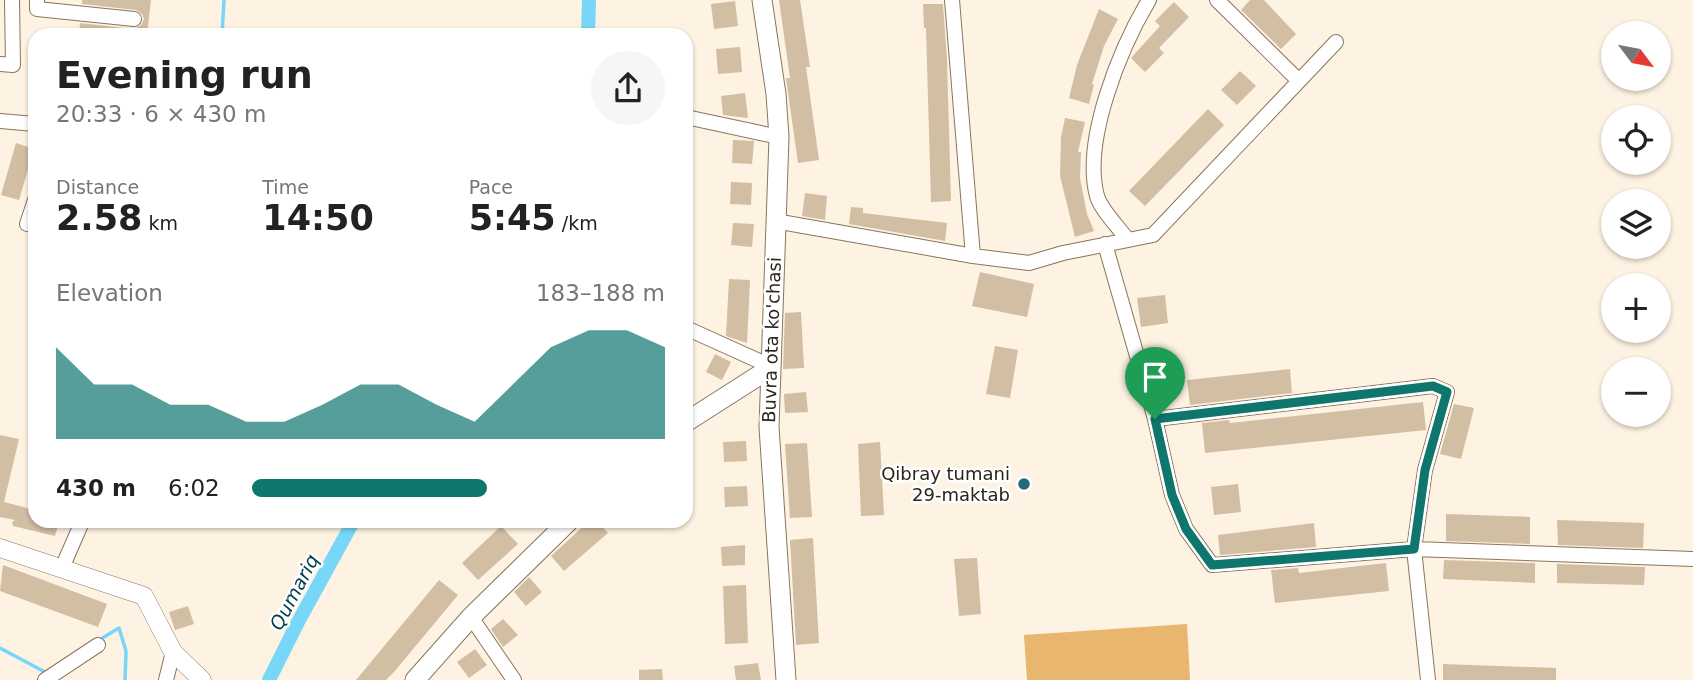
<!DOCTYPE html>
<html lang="en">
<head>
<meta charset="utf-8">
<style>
	body { margin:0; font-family:"DejaVu Sans",sans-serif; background:#f6f6f6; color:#222; height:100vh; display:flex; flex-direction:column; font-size:26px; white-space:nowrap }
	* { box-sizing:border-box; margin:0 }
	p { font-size:23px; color:#767676 }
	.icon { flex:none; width:38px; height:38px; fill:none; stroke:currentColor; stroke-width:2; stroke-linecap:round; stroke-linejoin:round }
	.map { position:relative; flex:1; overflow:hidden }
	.side { position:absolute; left:28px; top:28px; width:665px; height:500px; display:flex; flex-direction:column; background:#fff; border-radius:21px; box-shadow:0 2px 5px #0004 }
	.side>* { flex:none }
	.needle { width:46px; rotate:122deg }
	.fabs { position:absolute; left:1601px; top:21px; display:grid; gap:14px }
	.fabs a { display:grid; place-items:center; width:70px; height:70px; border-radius:50%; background:#fff; box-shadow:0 2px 5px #0004; font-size:35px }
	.pin { position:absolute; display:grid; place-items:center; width:60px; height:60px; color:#fff; margin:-72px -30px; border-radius:50% 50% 50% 0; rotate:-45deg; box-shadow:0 0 7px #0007 }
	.pin .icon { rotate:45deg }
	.round { display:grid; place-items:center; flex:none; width:74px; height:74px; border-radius:37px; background:#f6f6f6 }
	.headline { display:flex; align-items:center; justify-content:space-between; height:119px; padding:0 28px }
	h1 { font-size:38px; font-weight:700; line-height:52px }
	.stats { display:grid; grid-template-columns:repeat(3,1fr); gap:10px; height:119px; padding:7px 28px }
	.stats div { display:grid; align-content:center }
	.stats b { font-size:35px; font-weight:700 }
	.stats small { font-size:19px; font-weight:400 }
	.stats p { font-size:19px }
	.chart { height:196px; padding:14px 28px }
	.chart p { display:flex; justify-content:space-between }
	.chart svg { width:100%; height:126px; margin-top:7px; fill:#0f766e; opacity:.7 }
	ul { padding:0 28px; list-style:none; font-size:23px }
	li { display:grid; grid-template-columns:112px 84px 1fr; align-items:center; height:52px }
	li i { height:18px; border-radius:9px; background:#0f766e }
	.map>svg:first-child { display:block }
	.green { fill:#e8b66e }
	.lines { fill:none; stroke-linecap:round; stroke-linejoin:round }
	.stream { stroke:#78d7f8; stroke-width:3.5 }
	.canal { stroke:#78d7f8; stroke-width:14 }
	.building { fill:#d1bea3 }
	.minor-casing { stroke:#87765d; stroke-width:16 }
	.tertiary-casing { stroke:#87765d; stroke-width:19 }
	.secondary-casing { stroke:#87765d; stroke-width:21 }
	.minor { stroke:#fff; stroke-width:14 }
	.tertiary { stroke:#fff; stroke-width:18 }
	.secondary { stroke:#fff; stroke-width:19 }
	.route-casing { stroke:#fff; stroke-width:14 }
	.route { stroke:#0f766e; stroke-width:9 }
	.poi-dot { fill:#28677c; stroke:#fff; stroke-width:2.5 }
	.labels { text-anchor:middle; stroke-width:5; stroke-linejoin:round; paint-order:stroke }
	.street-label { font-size:18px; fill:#2b241a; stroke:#fff }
	.poi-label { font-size:18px; fill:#2b241a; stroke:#fff; text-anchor:end }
	.water-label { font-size:19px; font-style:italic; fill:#044051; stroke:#fff }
</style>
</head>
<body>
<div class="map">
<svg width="1693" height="680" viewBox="0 0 1693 680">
	<rect width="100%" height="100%" fill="#fef2e2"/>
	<path class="green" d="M1187 624 1190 680H1027L1024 635Z"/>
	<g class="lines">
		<path class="stream" d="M222 35 224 0
			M156 526 157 522
			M99 640 119 628 126 651 125 680
			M0 648 45 672 48 671"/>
		<path class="canal" d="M588 35 589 0
			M269 680 298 622 353 522"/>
	</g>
	<path class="building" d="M82 0H151L147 35H79L80 23 134 29 141 25 144 19 142 14 136 10 82 4Z
		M779 0H800L810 67H806L819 160 798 163 786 78H790Z
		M1250 0H1264L1296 34 1281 49 1241 10Z
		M735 1 738 26 714 29 711 4Z
		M1174 2 1189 17 1159 48 1164 53 1145 72 1131 58 1160 26 1155 21Z
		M923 4H943L947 60 951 201 931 202 926 28H924Z
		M1099 9 1118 19 1104 46 1092 84 1094 85 1089 104 1069 98 1077 65Z
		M740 47 742 72 718 74 716 49Z
		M1240 71 1256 86 1237 105 1221 90Z
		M745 93 748 118 723 115 721 96Z
		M1208 109 1224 125 1145 206 1129 191Z
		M1065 118 1085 122 1078 152H1081L1080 178 1087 214 1094 231 1075 237 1060 176 1061 137Z
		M733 140 754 141 752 164 732 163Z
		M16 143 34 149 19 200 1 195Z
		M731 182 752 183 751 205 730 204Z
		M805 193 827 196 825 220 802 216Z
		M851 207 863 208V213L947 223 945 241 849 224Z
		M733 223 754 224 752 247 731 245Z
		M980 272 1034 284 1027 317 972 306Z
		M729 279 750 280 747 343 726 336Z
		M1165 295 1168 323 1141 327 1137 298Z
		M801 312 804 368 783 369 785 313Z
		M995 346 1018 350 1010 398 986 394Z
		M715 354 731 362 722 380 706 372Z
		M1290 369 1292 393 1190 405 1187 380Z
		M806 392 808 412 785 413 784 394Z
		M1423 402 1426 430 1205 453 1202 423 1229 420 1230 423Z
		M1454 404 1474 408 1461 459 1440 454Z
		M0 435 19 439 4 502 35 510V522H59L55 536 13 526 12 522 15 520 0 517Z
		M746 441 747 461 724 462 723 442Z
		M880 442 884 515 861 516 858 444Z
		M807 443 812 517 790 518 785 444Z
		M1238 484 1241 512 1214 515 1211 487Z
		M747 486 748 506 725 507 724 487Z
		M1446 514 1530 517V544L1446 541Z
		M1557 520 1644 523 1643 548 1558 545Z
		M588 522H598L608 533 564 571 551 556Z
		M1314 523 1316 547 1220 555 1218 535Z
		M501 526 518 544 478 580 462 563Z
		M813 538 819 643 796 645 790 540Z
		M745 545V565L722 566 721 547Z
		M977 558 981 614 959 616 954 559Z
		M1444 560 1535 563V583L1443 579Z
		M1386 563 1389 591 1275 603 1271 570 1298 568 1299 573Z
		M1557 564 1645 567 1644 585 1557 583Z
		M3 565 107 604 98 627 0 591Z
		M529 577 542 592 526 606 514 592Z
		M439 580 458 595 394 672 386 680H356Z
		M746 585 748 643 725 644 723 586Z
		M188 606 194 624 175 630 169 612Z
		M503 619 518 635 503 647 491 629Z
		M475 649 487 665 469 678 457 662Z
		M758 663 761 680H736L734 666Z
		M1443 664 1556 668V680H1443Z
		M662 669 663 680H639V670Z"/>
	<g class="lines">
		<defs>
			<path id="minor" d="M37 0V9L134 19
				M952 0 973 256
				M1217 0 1299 81
				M0 64 13 65 12 0
				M686 117 779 137
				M0 121 35 124
				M775 221 973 256 1029 263 1063 253 1153 235 1336 42
				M27 224 35 200
				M1128 240C1119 228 1101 210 1097 196 1082 140 1121 47 1149 0
				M1105 244 1155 419 1172 495 1186 529 1212 565 1414 549 1693 559
				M686 328 770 366
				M1155 419 1433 386 1447 392 1425 470 1414 549 1428 680
				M62 568 82 522
				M471 617 514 680
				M45 680 98 645
				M166 680 173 652"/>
			<path id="tertiary" d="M0 548 144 596 173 652 202 680"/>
			<path id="secondary" d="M762 0 776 94 779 137 769 427 786 680
				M686 422 758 376 770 373
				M415 680 471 617 568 522"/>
		</defs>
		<use href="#minor" class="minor-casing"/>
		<use href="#tertiary" class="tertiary-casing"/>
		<use href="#secondary" class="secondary-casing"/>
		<use href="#minor" class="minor"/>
		<use href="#tertiary" class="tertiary"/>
		<use href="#secondary" class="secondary"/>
	</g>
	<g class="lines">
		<defs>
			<path id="route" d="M1433 386 1447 392 1425 470 1414 549 1212 565 1186 529 1172 495 1155 419Z"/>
		</defs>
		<use href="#route" class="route-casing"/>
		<use href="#route" class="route"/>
	</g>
	<circle class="poi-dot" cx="1024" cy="484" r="7"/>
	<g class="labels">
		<g class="street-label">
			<text transform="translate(772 340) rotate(-88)" y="6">Buvra ota ko'chasi</text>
		</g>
		<g class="poi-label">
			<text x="1010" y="480">Qibray tumani<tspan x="1010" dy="21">29-maktab</tspan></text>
		</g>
		<g class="water-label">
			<text transform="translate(294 592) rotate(-62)" y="7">Qumariq</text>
		</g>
	</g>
</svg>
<div class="fabs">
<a><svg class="needle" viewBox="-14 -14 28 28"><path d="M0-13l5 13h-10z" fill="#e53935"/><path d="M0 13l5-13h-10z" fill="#767676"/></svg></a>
<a><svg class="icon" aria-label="locate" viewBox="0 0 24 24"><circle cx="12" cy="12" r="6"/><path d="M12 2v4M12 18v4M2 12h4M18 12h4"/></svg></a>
<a><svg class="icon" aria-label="layers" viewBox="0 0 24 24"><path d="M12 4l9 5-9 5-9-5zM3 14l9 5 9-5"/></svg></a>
<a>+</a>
<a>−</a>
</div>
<div class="pin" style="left:1155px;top:419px;background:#1e9e55"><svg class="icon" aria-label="arrive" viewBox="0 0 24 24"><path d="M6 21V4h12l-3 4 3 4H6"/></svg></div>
<section class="side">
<div class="headline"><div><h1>Evening run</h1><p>20:33 · 6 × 430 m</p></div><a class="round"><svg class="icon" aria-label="share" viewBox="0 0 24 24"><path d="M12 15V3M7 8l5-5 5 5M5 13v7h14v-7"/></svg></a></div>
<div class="stats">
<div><p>Distance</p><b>2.58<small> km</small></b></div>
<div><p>Time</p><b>14:50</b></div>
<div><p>Pace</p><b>5:45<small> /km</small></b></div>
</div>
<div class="chart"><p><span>Elevation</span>183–188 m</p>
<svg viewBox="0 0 160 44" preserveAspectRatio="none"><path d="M0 44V12L10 25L20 25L30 32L40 32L50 38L60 38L70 32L80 25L90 25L100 32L110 38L120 25L130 12L140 6L150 6L160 12V44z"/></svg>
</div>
<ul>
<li><b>430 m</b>6:02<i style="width:57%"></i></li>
</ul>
</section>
</div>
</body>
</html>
